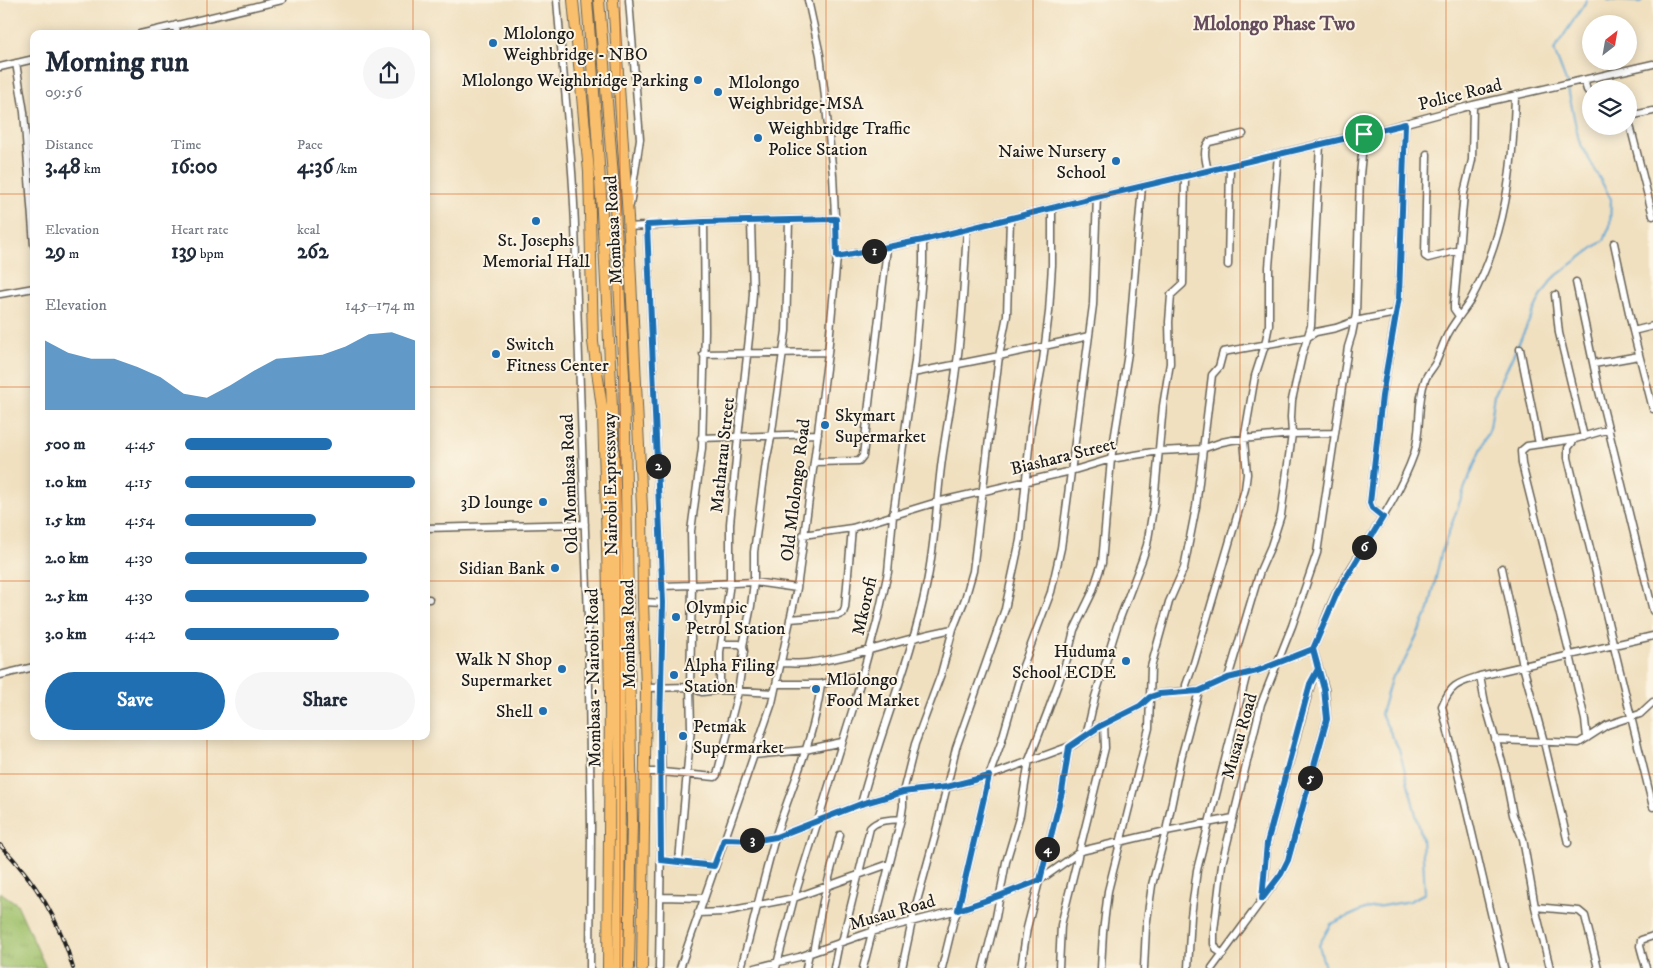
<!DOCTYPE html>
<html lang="en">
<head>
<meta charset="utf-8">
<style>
	body { margin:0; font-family:"IM FELL DW Pica",serif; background:#f6f6f7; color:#1f2937; height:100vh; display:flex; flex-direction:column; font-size:19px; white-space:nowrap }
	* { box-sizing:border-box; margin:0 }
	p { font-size:16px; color:#747a83 }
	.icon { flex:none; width:28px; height:28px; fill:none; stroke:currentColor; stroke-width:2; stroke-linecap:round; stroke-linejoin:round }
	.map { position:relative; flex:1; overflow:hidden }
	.side { position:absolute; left:30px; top:30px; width:400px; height:710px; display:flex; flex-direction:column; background:#fff; border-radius:10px; box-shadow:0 2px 12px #0003 }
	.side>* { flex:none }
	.needle { width:32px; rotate:31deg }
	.tools { position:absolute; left:1582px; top:15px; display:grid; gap:10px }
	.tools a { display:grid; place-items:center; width:55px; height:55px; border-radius:50%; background:#fff; box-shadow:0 2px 12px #0003; font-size:25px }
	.pin { position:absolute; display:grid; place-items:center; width:42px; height:42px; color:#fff; margin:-21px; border:2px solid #fff; border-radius:50%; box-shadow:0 1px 5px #0007 }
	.km { position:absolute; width:25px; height:25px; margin:-12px; border-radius:50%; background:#222; color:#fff; font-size:14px; line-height:25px; text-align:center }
	.round { display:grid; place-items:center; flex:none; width:52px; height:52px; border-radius:26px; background:#f6f6f7 }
	.headline { display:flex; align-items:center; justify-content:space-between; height:85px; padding:0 15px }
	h1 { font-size:28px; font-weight:700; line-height:38px }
	.figures { display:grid; grid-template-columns:repeat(3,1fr); gap:8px; height:85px; padding:5px 15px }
	.figures div { display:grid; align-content:center }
	.figures b { font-size:21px; font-weight:700 }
	.figures small { font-size:14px; font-weight:400 }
	.figures p { font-size:14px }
	.chart { height:140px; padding:10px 15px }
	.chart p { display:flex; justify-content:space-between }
	.chart svg { width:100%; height:90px; margin-top:5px; fill:#1f6fb2; opacity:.7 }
	.cta { display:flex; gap:10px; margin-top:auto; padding:10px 15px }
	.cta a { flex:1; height:58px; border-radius:30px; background:#1f6fb2; color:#fff; font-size:20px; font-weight:700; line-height:58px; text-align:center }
	.cta a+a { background:#f6f6f7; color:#1f2937 }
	ul { padding:0 15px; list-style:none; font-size:16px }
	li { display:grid; grid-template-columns:80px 60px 1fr; align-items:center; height:38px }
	li i { height:12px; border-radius:6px; background:#1f6fb2 }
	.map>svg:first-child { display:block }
	.grass { fill:url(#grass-tufts); stroke:#5c6e42 }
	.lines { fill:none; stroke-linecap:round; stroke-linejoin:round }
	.stream { stroke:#5ba5d3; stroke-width:2 }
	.minor-casing { stroke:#666155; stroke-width:9 }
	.highway-casing { stroke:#666155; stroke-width:12 }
	.minor { stroke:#fff; stroke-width:6 }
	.highway { stroke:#f9bf6c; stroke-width:10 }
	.rail-casing { stroke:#1c1c1c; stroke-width:4 }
	.rail { stroke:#fcf5e5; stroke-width:2; stroke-dasharray:5.5; stroke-linecap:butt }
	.route-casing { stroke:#fff; stroke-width:10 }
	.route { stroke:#1f6fb2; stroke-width:6 }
	.grid { fill:none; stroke:#d4530e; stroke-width:1; stroke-opacity:0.55 }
	.poi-dot { fill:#1f6fb2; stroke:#fcf5e5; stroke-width:2 }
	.labels { text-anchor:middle; stroke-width:4; stroke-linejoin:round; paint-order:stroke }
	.poi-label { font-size:18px; fill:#1c1c1c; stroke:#fcf5e5; text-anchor:start }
	.street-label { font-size:18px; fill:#1c1c1c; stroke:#fcf5e5 }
	.neighbourhood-label { font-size:19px; font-weight:bold; fill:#644c5d; stroke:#fcf5e5 }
</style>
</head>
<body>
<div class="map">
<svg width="1653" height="968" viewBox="0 0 1653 968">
	<defs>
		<pattern id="grass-tufts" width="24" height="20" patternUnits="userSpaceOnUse" patternTransform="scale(1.25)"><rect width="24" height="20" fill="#9dc069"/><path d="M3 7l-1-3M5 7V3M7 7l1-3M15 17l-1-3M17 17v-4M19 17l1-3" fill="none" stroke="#87a45a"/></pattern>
	</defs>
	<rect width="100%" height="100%" fill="#fcf5e5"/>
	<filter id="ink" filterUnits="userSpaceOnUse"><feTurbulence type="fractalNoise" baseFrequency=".02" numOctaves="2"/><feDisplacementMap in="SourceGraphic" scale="10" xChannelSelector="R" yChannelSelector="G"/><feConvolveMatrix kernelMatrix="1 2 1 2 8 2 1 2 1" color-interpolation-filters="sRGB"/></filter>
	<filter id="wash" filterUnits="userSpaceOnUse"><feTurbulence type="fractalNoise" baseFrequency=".0096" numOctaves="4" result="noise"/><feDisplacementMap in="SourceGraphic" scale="20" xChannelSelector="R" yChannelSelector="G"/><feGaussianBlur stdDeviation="1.12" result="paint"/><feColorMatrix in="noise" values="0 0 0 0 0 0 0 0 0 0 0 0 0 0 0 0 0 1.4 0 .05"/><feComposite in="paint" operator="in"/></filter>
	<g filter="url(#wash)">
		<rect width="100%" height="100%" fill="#f0e0c0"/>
		<path class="grass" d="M0 892 17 904 46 968H0Z"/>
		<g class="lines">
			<path class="stream" d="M1608 0 1640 2 1642 0
				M1325 968 1319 945 1331 924 1365 909 1410 901 1425 893 1422 838 1399 749 1381 714 1391 679 1404 662 1429 610 1441 554 1465 487 1490 427 1495 394 1538 302 1552 279 1604 240 1610 226 1611 199 1579 141 1567 84 1554 50 1587 0"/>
		</g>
	</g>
	<g filter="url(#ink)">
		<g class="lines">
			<defs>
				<path id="minor" d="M557 0C564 90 576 181 576 272L588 618 591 826 590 968
					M629 0 640 139 630 205
					M176 25 177 34
					M140 34 282 0
					M16 63 24 112 34 245
					M0 67 34 59
					M1584 80 1587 90 1591 95
					M1629 116 1653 111
					M1629 121 1653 216
					M1427 154 1425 256 1428 258 1459 250
					M1208 171C1206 161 1202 150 1209 142L1243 134
					M704 222 705 331 702 448 691 531 692 585 754 582 797 588
					M647 225 663 603 660 728 662 777 659 968
					M629 227 704 222 836 219
					M1614 243 1633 331 1653 409
					M837 257 923 240 1088 199 1376 131 1473 105 1653 64
					M1228 265 1230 166
					M1576 282 1599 391 1653 611
					M0 294 34 288
					M1555 295 1559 333 1584 437
					M1459 316 1454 309V304L1464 193 1472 160 1473 105
					M1633 331 1653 326
					M1520 349 1539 444
					M703 354 828 352
					M1594 364 1639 356
					M913 373 999 356 1089 336
					M1609 429 1575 439 1568 448V458L1653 807
					M701 438 818 434
					M1575 439 1527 446 1521 451 1522 464 1570 655 1585 720 1587 738
					M814 462 859 461 863 456 887 248
					M1383 517 1372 508 1370 503 1382 397 1396 313
					M426 528 585 524
					M803 535 852 528 937 502 1071 471 1111 459 1159 451 1202 449 1222 442 1232 440 1292 434 1335 433
					M1502 568 1523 666 1544 742 1568 843
					M662 586 692 585 690 687 691 727 679 861
					M426 599H429
					M643 602 663 603
					M790 619 839 615 843 613 845 608 852 528
					M743 646 751 606 754 582V552L766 462 771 438 786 331 789 221
					M780 663C789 663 799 664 807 663 857 657 904 638 953 629
					M0 675 34 667
					M1480 676C1458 683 1451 684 1442 706L1504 968
					M1228 678 1260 571 1271 546 1281 515 1292 434 1291 417 1292 400 1302 355 1311 326 1320 144
					M776 684H821L862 675
					M646 688 690 687 702 692 720 690 774 693
					M720 690V652L730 583V524L738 437 751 320 753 293 751 222
					M1186 691H1199L1228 678 1257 671 1313 649C1322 630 1328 608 1338 590 1363 546 1397 502 1414 454 1422 430 1416 404 1425 380 1427 374 1432 369 1435 364 1440 354 1443 342 1449 332 1455 321 1463 312 1470 301 1506 236 1513 169 1515 96
					M1086 736 1095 697 1117 626 1142 560 1147 545 1154 503 1163 406 1170 363 1169 322 1171 295 1183 284 1185 177
					M1495 740 1579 743 1607 725 1640 714 1653 702
					M753 755 805 750 842 742
					M645 772H662L715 777 717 775 738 692 744 651 743 646 739 644H722
					M861 804C880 731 911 661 926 587 935 547 936 507 941 467 945 434 952 402 956 369 963 323 964 276 967 229
					M724 839 758 840 776 837 861 804 903 792 952 786 989 776 1073 745 1100 726 1140 706 1150 697 1159 694 1186 691V685L1194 663 1245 489 1247 474 1244 440 1255 376 1265 345 1269 325V267L1278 154
					M661 860 714 866
					M661 897 703 898
					M1263 898 1267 843 1311 684 1318 669
					M1535 907 1579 911 1585 916 1598 968
					M698 913 723 912 794 898 889 864
					M842 942 870 828C878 819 890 820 901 819
					M813 952 823 901 840 835
					M1223 954 1217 950 1214 944V931L1222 864 1261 704 1292 626 1317 553 1348 347 1352 334 1356 314 1360 175 1364 134
					M680 968 772 703 797 588 814 462 828 353 837 257 833 175 824 88 820 55 808 0
					M741 968C753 925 763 881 775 838 791 787 815 737 821 684
					M755 968 799 957 871 932 958 910 999 896 1040 880 1081 851 1166 831 1233 818
					M776 968 794 898 854 705 877 622 888 572 893 516 915 361 923 264V240
					M806 968 809 953
					M834 968 839 943
					M863 968 901 819 903 806V792L915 744 941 674 953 629 965 599 973 571 999 356 1007 315 1010 219
					M902 968 914 912 935 836 956 748 1005 609 1020 540 1031 427 1043 360 1049 312 1052 265V208
					M942 968 954 919 958 910 989 776 1001 743 1023 666 1051 592 1061 548 1093 305 1097 196
					M983 968 996 917 1006 862 1020 815 1029 760 1048 711 1067 659 1074 630 1092 593 1102 563 1111 459 1128 353 1142 186
					M1021 968 1027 928 1062 792 1069 747
					M1059 968 1061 925 1105 748 1104 724
					M1101 968 1103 932 1108 891 1149 728 1151 667 1169 602 1184 568 1196 507 1212 375 1219 367 1223 352 1308 337 1316 332 1336 328 1355 321 1396 313 1399 297 1405 124
					M1144 968 1146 927 1152 885 1166 831 1181 758 1199 691
					M1188 968 1191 916 1197 870 1247 673
					M1212 968 1281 874 1288 860 1327 719 1325 689 1313 649
					M1550 968 1535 907 1523 839 1513 815 1504 769 1485 703 1480 676 1653 636
					M1646 968 1640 946 1641 940 1653 936"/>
				<path id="highway" d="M573 0 589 172 593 342 603 415 607 545 610 697 608 968
					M587 0C613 322 625 645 618 968
					M599 0 614 189 624 375 632 821 629 968
					M613 0 628 217 642 508 643 602 646 688 642 968"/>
			</defs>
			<use href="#minor" class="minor-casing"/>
			<use href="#highway" class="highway-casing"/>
			<use href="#minor" class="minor"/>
			<use href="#highway" class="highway"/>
			<defs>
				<path id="rail" d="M0 845C34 879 60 921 73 968"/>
			</defs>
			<use href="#rail" class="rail-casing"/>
			<use href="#rail" class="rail"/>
		</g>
	</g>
	<g class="lines" filter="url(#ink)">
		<defs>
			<path id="route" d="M1364 134 1088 199 923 240 837 257 836 219 704 222 647 225 663 603 660 728 661 860 714 866 724 839 758 840 776 837 861 804 903 792 946 787 989 776 958 910 999 896 1040 880 1062 792 1069 747 1100 726 1140 706 1150 697 1159 694 1199 691 1228 678 1257 671 1313 649 1324 689 1327 719 1288 860 1281 874 1262 899 1267 843 1310 684 1318 669 1313 649 1337 593 1383 517 1372 508 1370 503 1382 396 1399 297 1405 124 1364 134"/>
		</defs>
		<use href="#route" class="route-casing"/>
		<use href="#route" class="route"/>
	</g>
	<path class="grid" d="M207 0V34M413 0V34M620 0V968M826 0V968M1033 0V968M1240 0V968M1446 0V968M0 194H34M426 194H1653M0 387H34M426 387H1653M0 581H34M426 581H1653M207 736V968M413 736V968M0 774H1653"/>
	<g class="poi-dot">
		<circle cx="493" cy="43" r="5"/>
		<circle cx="698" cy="80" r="5"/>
		<circle cx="718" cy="92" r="5"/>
		<circle cx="758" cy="138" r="5"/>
		<circle cx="1116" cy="161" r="5"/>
		<circle cx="536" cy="221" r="5"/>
		<circle cx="496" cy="354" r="5"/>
		<circle cx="825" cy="425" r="5"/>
		<circle cx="543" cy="502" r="5"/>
		<circle cx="555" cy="568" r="5"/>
		<circle cx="676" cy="617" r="5"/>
		<circle cx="1126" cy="661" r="5"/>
		<circle cx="562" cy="669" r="5"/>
		<circle cx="674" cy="675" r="5"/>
		<circle cx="816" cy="689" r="5"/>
		<circle cx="543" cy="711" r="5"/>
		<circle cx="683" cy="736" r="5"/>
	</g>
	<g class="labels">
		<g class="poi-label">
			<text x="503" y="39">Mlolongo<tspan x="503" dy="21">Weighbridge - NBO</tspan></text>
			<text x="688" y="86" text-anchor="end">Mlolongo Weighbridge Parking</text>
			<text x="728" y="88">Mlolongo<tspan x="728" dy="21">Weighbridge-MSA</tspan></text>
			<text x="768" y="134">Weighbridge Traffic<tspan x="768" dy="21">Police Station</tspan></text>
			<text x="1106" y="157" text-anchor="end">Naiwe Nursery<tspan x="1106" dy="21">School</tspan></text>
			<text x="536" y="246" text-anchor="middle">St. Josephs<tspan x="536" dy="21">Memorial Hall</tspan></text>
			<text x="506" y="350">Switch<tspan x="506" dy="21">Fitness Center</tspan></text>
			<text x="835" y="421">Skymart<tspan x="835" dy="21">Supermarket</tspan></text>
			<text x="533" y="508" text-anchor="end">3D lounge</text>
			<text x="545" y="574" text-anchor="end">Sidian Bank</text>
			<text x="686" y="613">Olympic<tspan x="686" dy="21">Petrol Station</tspan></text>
			<text x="1116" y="657" text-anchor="end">Huduma<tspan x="1116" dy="21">School ECDE</tspan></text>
			<text x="552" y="665" text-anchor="end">Walk N Shop<tspan x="552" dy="21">Supermarket</tspan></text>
			<text x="684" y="671">Alpha Filing<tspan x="684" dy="21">Station</tspan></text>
			<text x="826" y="685">Mlolongo<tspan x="826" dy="21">Food Market</tspan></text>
			<text x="533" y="717" text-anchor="end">Shell</text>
			<text x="693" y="732">Petmak<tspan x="693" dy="21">Supermarket</tspan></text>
		</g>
		<g class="street-label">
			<text transform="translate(1460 94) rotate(-14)" y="6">Police Road</text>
			<text transform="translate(613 230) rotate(-93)" y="6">Mombasa Road</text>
			<text transform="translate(722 455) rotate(-84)" y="6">Matharau Street</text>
			<text transform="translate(1063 456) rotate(-14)" y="6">Biashara Street</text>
			<text transform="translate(569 484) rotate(-92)" y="6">Old Mombasa Road</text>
			<text transform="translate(610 484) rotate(-91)" y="6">Nairobi Expressway</text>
			<text transform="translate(795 490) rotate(-83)" y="6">Old Mlolongo Road</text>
			<text transform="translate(864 606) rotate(-77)" y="6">Mkorofi</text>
			<text transform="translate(628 634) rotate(-91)" y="6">Mombasa Road</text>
			<text transform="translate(593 678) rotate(-91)" y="6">Mombasa - Nairobi Road</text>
			<text transform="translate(1239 736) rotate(-74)" y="6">Musau Road</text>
			<text transform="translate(892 912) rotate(-16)" y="6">Musau Road</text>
		</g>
		<g class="neighbourhood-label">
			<text x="1274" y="30">Mlolongo Phase Two</text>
		</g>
	</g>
</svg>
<div class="tools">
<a><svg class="needle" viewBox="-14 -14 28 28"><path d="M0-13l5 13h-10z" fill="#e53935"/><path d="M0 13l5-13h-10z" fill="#747a83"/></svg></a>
<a><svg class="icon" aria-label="layers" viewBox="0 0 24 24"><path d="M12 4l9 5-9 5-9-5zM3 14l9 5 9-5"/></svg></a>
</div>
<div class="pin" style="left:1364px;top:134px;background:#1e9e55"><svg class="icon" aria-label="arrive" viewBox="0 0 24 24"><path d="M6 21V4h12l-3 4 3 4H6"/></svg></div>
<b class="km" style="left:874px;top:251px">1</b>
<b class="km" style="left:658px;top:466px">2</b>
<b class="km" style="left:752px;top:840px">3</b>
<b class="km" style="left:1047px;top:849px">4</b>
<b class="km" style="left:1310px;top:778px">5</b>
<b class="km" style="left:1364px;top:547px">6</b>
<section class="side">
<div class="headline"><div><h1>Morning run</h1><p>09:56</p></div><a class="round"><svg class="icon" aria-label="share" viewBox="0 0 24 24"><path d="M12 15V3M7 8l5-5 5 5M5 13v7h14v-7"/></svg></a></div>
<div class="figures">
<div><p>Distance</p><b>3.48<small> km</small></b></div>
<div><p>Time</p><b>16:00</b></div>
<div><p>Pace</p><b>4:36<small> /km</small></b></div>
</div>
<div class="figures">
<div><p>Elevation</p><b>29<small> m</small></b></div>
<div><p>Heart rate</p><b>139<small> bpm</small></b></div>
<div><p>kcal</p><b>262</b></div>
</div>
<div class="chart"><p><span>Elevation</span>145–174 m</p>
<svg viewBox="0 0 160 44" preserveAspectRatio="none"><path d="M0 44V10L10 16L20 19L30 19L40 23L50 28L60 36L70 38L80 32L90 25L100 19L110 18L120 17L130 13L140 7L150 6L160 10V44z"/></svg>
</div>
<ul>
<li><b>500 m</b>4:45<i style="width:64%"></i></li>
<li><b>1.0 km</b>4:15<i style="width:100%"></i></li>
<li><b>1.5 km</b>4:54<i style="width:57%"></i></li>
<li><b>2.0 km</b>4:30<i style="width:79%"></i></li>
<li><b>2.5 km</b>4:30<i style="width:80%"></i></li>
<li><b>3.0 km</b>4:42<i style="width:67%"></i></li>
</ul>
<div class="cta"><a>Save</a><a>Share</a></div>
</section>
</div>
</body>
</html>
